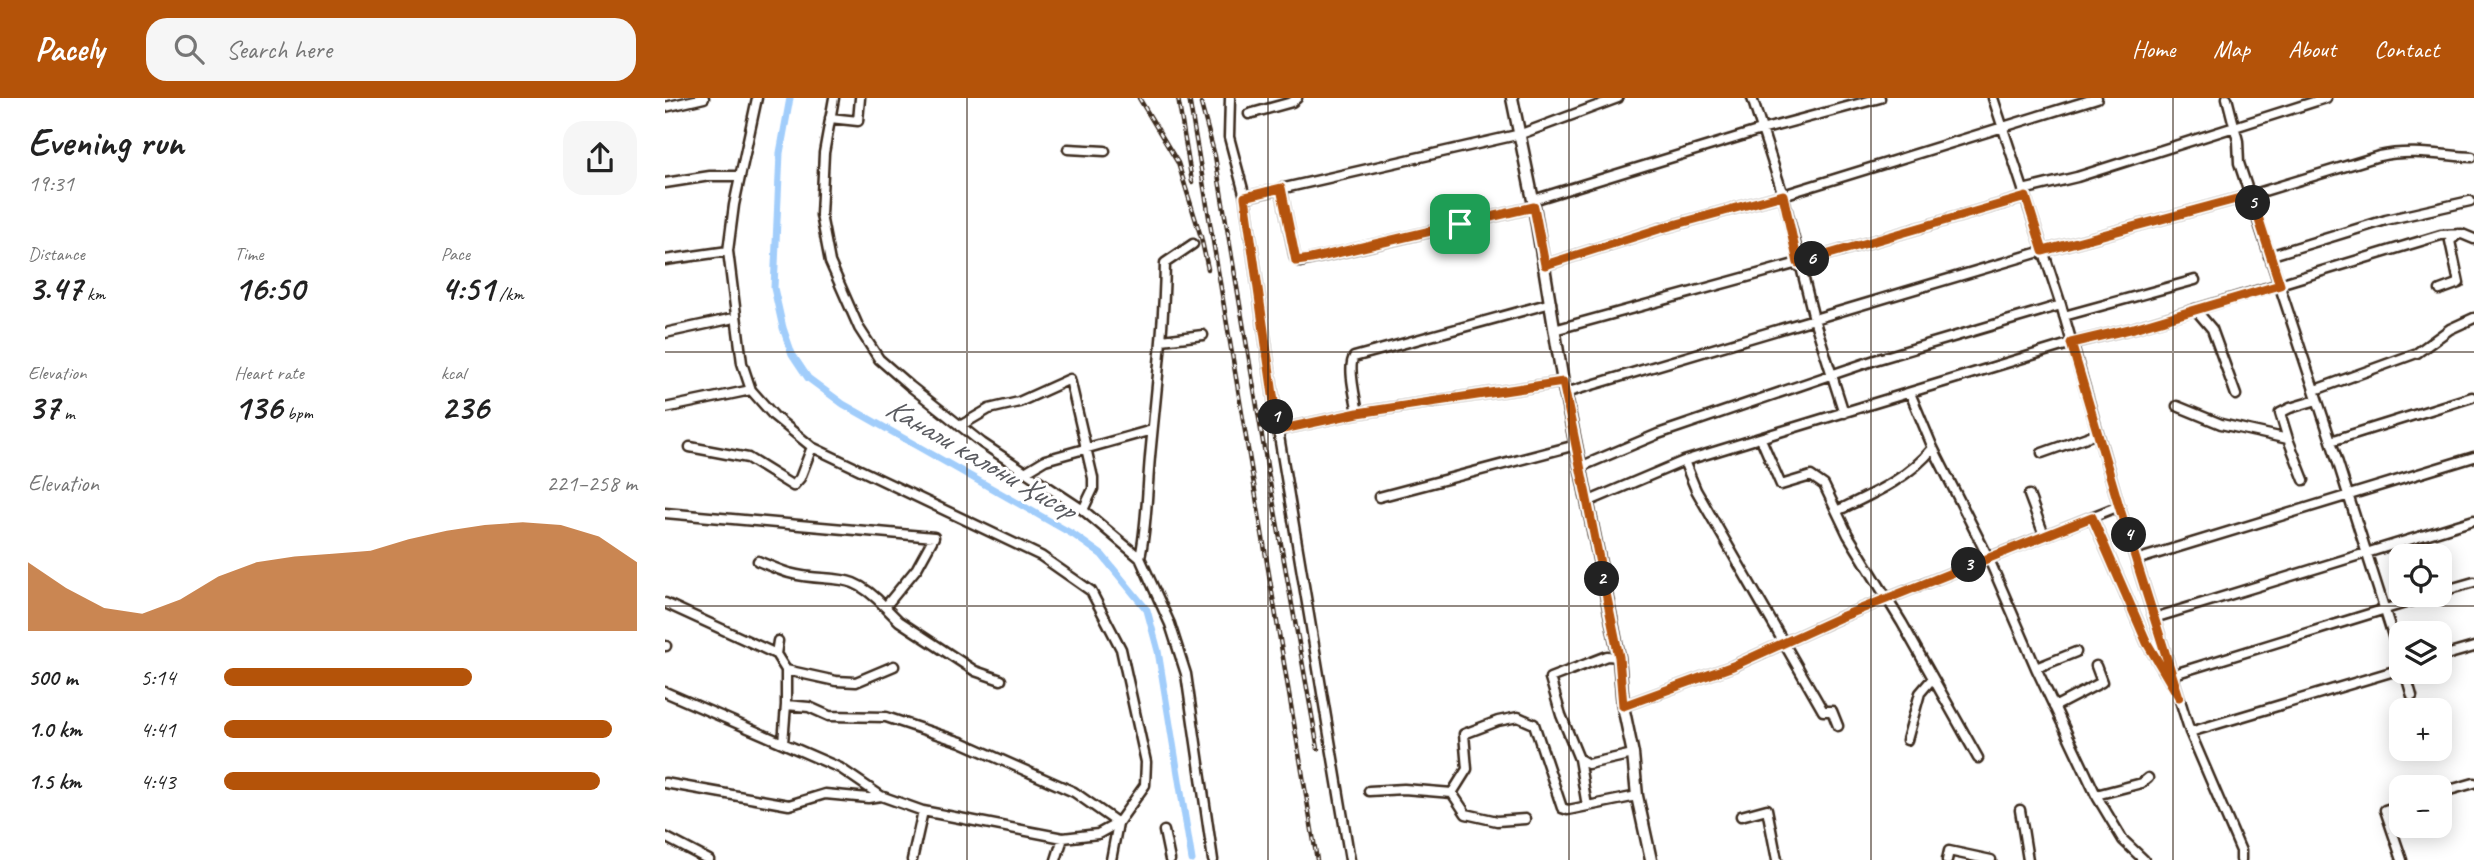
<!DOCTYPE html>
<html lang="en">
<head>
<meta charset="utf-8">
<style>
	body { margin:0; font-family:Caveat,sans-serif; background:#f6f6f6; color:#222; height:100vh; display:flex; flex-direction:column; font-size:26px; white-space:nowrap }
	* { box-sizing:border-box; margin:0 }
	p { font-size:23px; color:#767676 }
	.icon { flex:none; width:38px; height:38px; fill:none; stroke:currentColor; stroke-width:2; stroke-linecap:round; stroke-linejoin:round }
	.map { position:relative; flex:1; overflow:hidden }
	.sheet { display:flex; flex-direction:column; background:#fff; width:665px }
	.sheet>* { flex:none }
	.buttons { position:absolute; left:1724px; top:446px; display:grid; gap:14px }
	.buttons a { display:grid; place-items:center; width:63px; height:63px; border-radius:14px; background:#fff; box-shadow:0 4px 18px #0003; font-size:35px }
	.pin { position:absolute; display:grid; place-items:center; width:60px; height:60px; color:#fff; margin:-30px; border-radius:14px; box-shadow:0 4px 10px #0006 }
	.km { position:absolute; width:35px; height:35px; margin:-18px; border-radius:50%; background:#222; color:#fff; font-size:19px; line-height:35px; text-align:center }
	.round { display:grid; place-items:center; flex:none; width:74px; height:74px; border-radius:21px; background:#f6f6f6 }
	.overview { display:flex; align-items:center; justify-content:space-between; height:119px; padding:0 28px }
	h1 { font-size:38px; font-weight:700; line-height:52px }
	.stats { display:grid; grid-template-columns:repeat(3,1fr); gap:10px; height:119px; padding:7px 28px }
	.stats div { display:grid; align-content:center }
	.stats b { font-size:35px; font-weight:700 }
	.stats small { font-size:19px; font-weight:400 }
	.stats p { font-size:19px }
	.chart { height:196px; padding:14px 28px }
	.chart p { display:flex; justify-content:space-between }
	.chart svg { width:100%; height:126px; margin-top:7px; fill:#b45309; opacity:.7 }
	ul { padding:0 28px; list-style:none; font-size:23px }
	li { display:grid; grid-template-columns:112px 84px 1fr; align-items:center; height:52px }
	li i { height:18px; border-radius:9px; background:#b45309 }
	header { display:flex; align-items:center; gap:42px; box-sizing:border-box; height:98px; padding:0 35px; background:#b45309; color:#fff }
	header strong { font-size:33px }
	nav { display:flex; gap:38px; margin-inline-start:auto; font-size:24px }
	.search { width:490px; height:63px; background:#f6f6f6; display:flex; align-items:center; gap:18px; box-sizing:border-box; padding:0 24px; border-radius:21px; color:#767676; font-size:26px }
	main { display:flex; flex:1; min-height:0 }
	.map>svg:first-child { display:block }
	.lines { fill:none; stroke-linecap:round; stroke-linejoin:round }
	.canal { stroke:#a1cdfb; stroke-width:7 }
	.minor-casing { stroke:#3b2a1e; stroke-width:13 }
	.tertiary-casing { stroke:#3b2a1e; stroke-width:15 }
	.minor { stroke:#fff; stroke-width:8 }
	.tertiary { stroke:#fff; stroke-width:10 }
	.rail-casing { stroke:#3b2a1e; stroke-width:4.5 }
	.rail { stroke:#fff; stroke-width:2; stroke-dasharray:5; stroke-linecap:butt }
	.route-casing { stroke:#fff; stroke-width:14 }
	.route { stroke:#b45309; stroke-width:9 }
	.grid { fill:none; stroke:#3b2a1e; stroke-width:2; stroke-opacity:0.55 }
	.labels { text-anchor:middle; stroke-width:6; stroke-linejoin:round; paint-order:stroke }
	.water-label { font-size:30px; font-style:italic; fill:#5a5b60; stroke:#fff }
</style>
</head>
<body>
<header>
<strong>Pacely</strong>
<div class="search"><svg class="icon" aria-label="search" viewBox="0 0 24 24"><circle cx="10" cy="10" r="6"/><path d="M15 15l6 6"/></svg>Search here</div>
<nav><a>Home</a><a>Map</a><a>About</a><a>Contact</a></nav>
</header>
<main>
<section class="sheet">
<div class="overview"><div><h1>Evening run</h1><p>19:31</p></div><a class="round"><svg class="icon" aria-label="share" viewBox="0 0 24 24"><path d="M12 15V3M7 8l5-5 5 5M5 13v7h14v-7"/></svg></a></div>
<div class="stats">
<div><p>Distance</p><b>3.47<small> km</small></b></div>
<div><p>Time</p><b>16:50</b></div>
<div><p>Pace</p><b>4:51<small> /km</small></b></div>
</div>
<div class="stats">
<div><p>Elevation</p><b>37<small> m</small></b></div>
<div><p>Heart rate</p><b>136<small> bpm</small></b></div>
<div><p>kcal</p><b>236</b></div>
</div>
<div class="chart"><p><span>Elevation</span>221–258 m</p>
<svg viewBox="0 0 160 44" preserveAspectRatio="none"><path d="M0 44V20L10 29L20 36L30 38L40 33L50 25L60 20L70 18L80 17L90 16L100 12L110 9L120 7L130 6L140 7L150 11L160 20V44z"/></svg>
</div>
<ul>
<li><b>500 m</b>5:14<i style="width:60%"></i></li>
<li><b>1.0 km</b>4:41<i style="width:94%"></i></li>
<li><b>1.5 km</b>4:43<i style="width:91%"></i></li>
</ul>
</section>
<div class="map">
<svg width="1809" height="762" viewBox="0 0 1809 762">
	<rect width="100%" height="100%" fill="#fff"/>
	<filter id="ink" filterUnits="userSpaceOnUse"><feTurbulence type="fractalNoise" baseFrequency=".0143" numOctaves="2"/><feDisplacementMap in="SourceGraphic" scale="14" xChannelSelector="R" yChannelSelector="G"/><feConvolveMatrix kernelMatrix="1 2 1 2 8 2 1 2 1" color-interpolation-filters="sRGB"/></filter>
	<g filter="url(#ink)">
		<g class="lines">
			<path class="canal" d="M125 0 115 55 109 190 118 230 127 256 143 280 178 306 409 437 437 457 482 512 493 553 527 762"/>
			<defs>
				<path id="minor" d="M169 0 159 55 156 117 165 164 194 230 214 261 245 288 317 345 418 412 475 460 505 526 521 576 548 762
					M565 0 564 39 580 99 613 332 685 762
					M1087 0 1118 97 1149 221 1179 315
					M1328 0 1396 207 1454 408 1525 634 1576 753V762
					M1562 0 1573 43 1574 65 1666 343 1736 563
					M0 9 39 0
					M584 16 627 4 632 0
					M165 20 193 23 195 0
					M403 51 440 53
					M0 85 45 78H75
					M616 90 630 160 635 164 869 109
					M1358 92 1412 79 1661 0
					M580 99 856 36 953 0
					M868 102 1096 32 1215 0
					M1604 158 1721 122 1805 103
					M0 162 63 153
					M880 167 994 131 1118 97 1432 0
					M1775 192 1794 185 1785 143 1793 136
					M1530 211 1547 231 1571 297
					M1399 218 1530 182
					M889 232 1133 165 1361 99
					M0 235 69 220
					M497 242 538 237
					M1650 292 1752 255 1785 231 1809 220
					M900 295 1378 153 1586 97 1714 58C1744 51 1776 57 1807 59
					M1245 295 1268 350 1323 459 1371 570 1431 697 1458 742 1479 762
					M1512 308 1556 326 1623 341 1615 315 1625 310 1652 302
					M0 310 86 292
					M693 315C691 302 682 269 689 259L886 205
					M295 328 324 311 354 304 405 281 428 380V391L418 412
					M613 332 693 315 898 284
					M1096 341 1116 387 1146 378 1159 387 1183 437 1237 525 1313 660
					M1623 341 1639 382
					M1666 343 1807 299
					M25 349 83 360 128 388 135 380 147 349
					M1377 355 1433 335
					M1019 363 1031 392 1158 613H1167L1173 628
					M915 369 993 336 1210 262 1396 207
					M360 374 380 362 487 332
					M1364 397 1379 437
					M714 399 911 347
					M922 404 1019 363 1407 245 1469 230 1776 137 1797 136 1809 141
					M1172 413C1207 396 1243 381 1268 350
					M0 415 269 439 252 470 220 509C183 469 168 487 124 475 114 472 103 467 93 463
					M1427 419 1482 545 1505 583
					M475 460C482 427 482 392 485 359 491 294 499 230 500 165L528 146
					M1471 462 1809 359
					M1774 494 1809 484
					M0 505 111 556 121 572V607L118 645
					M220 509 234 523 310 573 336 582
					M1489 520 1809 422
					M0 548H1
					M111 556 113 543
					M1774 559 1809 549
					M1371 570 1411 554
					M121 572 171 583 191 584 229 568
					M1740 574 1747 598
					M1506 577 1766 497
					M0 594 175 670 216 698
					M121 607 144 609 164 618 221 619 296 644 409 694 453 725 446 762
					M958 608 1068 568 1176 519 1454 408
					M1389 609 1437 584 1431 568
					M1525 634 1736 571
					M1242 642 1255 595 1267 581
					M914 661 923 666 968 656
					M0 685 124 707 160 696 203 700 216 698 258 713 398 740 433 736 453 725 480 687 481 664 456 551 426 493 376 458 147 349 109 318 86 292 77 265 63 153 69 107 92 0
					M704 693 739 691 787 695 802 671 799 636 833 623 853 619 869 626 897 710 903 712 972 698
					M787 695 801 716 832 723 860 721
					M1774 695 1809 685
					M1431 697 1477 685 1483 680
					M1736 707 1720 712 1737 762
					M922 708 914 661 896 617 885 580 942 558 954 559
					M1355 712 1363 762
					M1076 718 1102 711 1112 762
					M499 733 505 762
					M0 739 44 762
					M247 762 258 713
					M391 762 398 740
					M1282 762 1284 753 1326 762"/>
				<path id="tertiary" d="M847 0 868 102 898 284 954 559 958 608 968 656 972 698 986 762"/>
			</defs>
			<use href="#minor" class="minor-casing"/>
			<use href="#tertiary" class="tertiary-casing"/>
			<use href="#minor" class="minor"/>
			<use href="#tertiary" class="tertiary"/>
			<defs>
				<path id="rail" d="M474 0 513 65 536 139 543 171
					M513 0 527 84
					M524 0 652 762
					M536 6 550 58 603 374 653 651"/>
			</defs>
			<use href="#rail" class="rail-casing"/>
			<use href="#rail" class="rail"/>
		</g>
	</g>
	<g class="lines" filter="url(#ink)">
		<defs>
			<path id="route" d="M616 90 631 163 646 161 869 109 880 167 994 131 1118 97 1133 165 1361 99 1378 153 1586 97 1615 187 1469 230 1406 245 1454 408 1514 599 1482 545 1427 419 1176 519 1068 568 958 608 954 559 898 284 693 315 613 332 580 99Z"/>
		</defs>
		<use href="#route" class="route-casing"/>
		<use href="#route" class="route"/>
	</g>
	<path class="grid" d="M302 0V762M603 0V762M904 0V762M1206 0V762M1508 0V762M0 254H1809M0 508H1809"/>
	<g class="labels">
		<g class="water-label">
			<text transform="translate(316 360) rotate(30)" y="10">Канали калони Ҳисор</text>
		</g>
	</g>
</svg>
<div class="buttons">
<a><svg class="icon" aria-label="locate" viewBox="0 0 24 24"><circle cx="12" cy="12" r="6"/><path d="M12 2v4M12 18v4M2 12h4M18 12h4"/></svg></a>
<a><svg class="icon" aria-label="layers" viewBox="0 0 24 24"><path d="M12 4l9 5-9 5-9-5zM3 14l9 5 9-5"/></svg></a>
<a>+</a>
<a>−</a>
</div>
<div class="pin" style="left:795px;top:126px;background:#1e9e55"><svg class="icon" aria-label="arrive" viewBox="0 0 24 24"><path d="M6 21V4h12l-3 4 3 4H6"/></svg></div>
<b class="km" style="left:611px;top:319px">1</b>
<b class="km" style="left:937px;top:481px">2</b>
<b class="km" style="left:1304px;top:467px">3</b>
<b class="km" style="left:1464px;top:437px">4</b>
<b class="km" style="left:1588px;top:105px">5</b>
<b class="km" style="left:1147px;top:161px">6</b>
</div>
</main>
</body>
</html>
